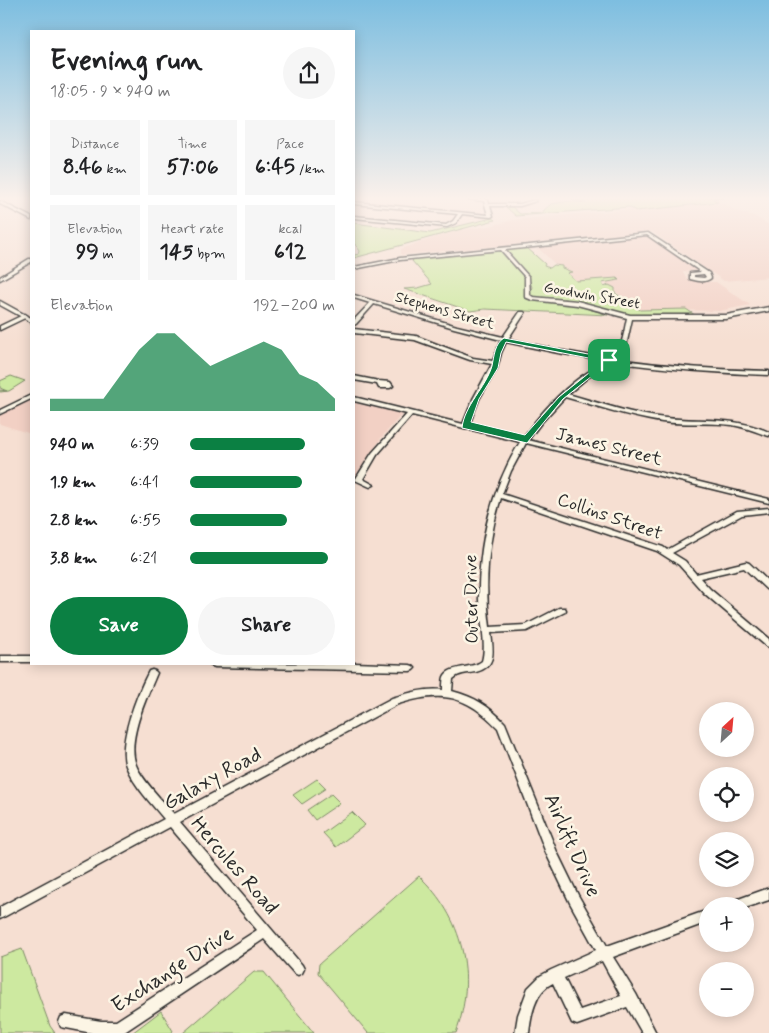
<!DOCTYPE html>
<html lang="en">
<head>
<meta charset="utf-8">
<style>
	body { margin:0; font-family:Mynerve,sans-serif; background:#f6f6f6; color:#202124; height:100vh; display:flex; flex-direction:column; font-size:19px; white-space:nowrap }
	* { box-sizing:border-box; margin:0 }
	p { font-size:16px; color:#757577 }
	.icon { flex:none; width:28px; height:28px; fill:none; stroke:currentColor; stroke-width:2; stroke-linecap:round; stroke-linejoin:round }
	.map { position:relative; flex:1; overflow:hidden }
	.sheet { position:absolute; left:30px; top:30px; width:325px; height:635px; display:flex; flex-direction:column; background:#fff; border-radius:0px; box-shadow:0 2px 12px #0003 }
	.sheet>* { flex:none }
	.needle { width:32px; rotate:26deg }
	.fabs { position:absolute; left:699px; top:702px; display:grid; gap:10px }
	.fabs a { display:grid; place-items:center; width:55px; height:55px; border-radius:50%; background:#fff; box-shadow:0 2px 12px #0003; font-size:25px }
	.pin { position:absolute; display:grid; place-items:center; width:42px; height:42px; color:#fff; margin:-21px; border-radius:10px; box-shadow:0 2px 8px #0006 }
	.round { display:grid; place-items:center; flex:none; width:52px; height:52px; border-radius:26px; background:#f6f6f6 }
	.headline { display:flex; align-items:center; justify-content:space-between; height:85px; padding:0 20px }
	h1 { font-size:28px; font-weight:700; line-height:38px }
	.figures { display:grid; grid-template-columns:repeat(3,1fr); gap:8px; height:85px; padding:5px 20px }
	.figures div { display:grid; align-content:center; border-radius:0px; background:#f6f6f6; text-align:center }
	.figures b { font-size:21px; font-weight:700 }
	.figures small { font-size:14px; font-weight:400 }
	.figures p { font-size:14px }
	.chart { height:140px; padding:10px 20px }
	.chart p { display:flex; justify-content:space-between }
	.chart svg { width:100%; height:90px; margin-top:5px; fill:#0b8043; opacity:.7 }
	.button { display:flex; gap:10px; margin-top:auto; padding:10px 20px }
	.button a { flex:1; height:58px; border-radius:30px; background:#0b8043; color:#fff; font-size:20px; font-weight:700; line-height:58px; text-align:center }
	.button a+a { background:#f6f6f6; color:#202124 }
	ul { padding:0 20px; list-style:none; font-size:16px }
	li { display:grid; grid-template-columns:80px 60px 1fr; align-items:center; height:38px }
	li i { height:12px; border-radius:6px; background:#0b8043 }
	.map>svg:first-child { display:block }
	.built { fill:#f2d0c4 }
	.green { fill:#cde9a0; stroke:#7c8a66 }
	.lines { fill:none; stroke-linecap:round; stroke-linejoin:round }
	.minor-casing { stroke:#2b2b2b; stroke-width:3 }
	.major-casing { stroke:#2b2b2b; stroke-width:3 }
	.minor { fill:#fcf5e5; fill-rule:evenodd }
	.major { fill:#fcf5e5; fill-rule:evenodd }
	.route { fill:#0b8043; stroke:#fff; fill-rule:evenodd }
	.labels { text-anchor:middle; stroke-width:5; stroke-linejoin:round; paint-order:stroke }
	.far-street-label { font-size:15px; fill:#2b2b2b; stroke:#fcf5e5 }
	.street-label { font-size:18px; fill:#2b2b2b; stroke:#fcf5e5 }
	.near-street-label { font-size:21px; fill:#2b2b2b; stroke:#fcf5e5 }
</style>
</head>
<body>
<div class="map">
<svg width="769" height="1033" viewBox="0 0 769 1033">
	<rect width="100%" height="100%" fill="#f6dfd2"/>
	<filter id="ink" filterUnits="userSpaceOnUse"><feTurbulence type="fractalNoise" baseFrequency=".02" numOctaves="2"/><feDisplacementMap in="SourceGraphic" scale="10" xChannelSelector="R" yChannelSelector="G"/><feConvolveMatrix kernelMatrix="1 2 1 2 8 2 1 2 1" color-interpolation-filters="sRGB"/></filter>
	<g filter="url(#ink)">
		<path class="built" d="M720 201 736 211 754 216 769 225V277L724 281 652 232 401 255V249L433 238 460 230 490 226 514 220Z
			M648 236 696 270 683 272 687 279 699 282H716L750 305 719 311 638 309 601 280 574 282 536 246Z
			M31 400V434L0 424V414Z
			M354 403 402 414 381 438 354 481Z"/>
		<path class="green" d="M567 197H730L713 199 718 202 636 211 629 207 516 216 506 207H512L520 214 541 213 551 204 570 201 586 203Z
			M492 218 495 220 354 258V255L359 254 360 251 354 243V223L430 233Z
			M526 247 545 264 544 266 550 268 554 265 562 266V268L572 272 567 273 576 281 617 278 619 280 602 283 604 287 609 285 615 288V293L640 310 686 309 695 315H629L582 303 533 297 529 296 532 287 527 274 505 250Z
			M500 251 526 279 525 296 570 303 608 315 485 309 470 311 404 289 418 288 432 284 412 261 415 258Z
			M11 376 25 381 9 391 0 392V390L7 391 0 388V381Z
			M317 779 326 788 302 804 293 795Z
			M331 794 340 803 315 820 307 810Z
			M352 812 365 825 336 847 323 833Z
			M419 876C463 917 477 976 456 1033H368L318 973 319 964Z
			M22 949 50 1026 55 1033H0V957Z
			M254 972H264L314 1033H183Z
			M161 1011 173 1031 171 1033H132Z"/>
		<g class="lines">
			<defs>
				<path id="minor" d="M451 197 486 199 488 200 489 204H520L534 200 536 201 520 206H490L493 216 491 217 462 214 456 223 447 227 354 218V216L446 225 453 221 458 214 354 204V202L488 215 484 201Z
					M0 201 31 217V220L0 204Z
					M648 233 709 273 711 278C705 283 698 281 690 279V273L701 272 647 235 505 250 529 277 530 295 533 297 577 301 630 315H726L769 307V311L726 319H632L626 346 616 359C667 366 717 370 769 371V375C716 373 664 369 612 362L587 378 568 394C600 403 633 415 666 418 703 422 733 416 769 432V436C756 432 745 427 732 425 709 422 686 425 662 422 629 417 597 406 565 397L541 423 528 440 769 499V503L526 443 511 471 502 494 663 547 667 550 737 511 769 508V512L742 515 672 553 685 561 696 574 746 562 749 563 769 582V590L766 589 744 568 700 578 710 589 769 639V647L766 646 704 593 679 565 657 551 501 498C488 539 484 584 490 627L526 625 559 608H565L566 610 565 612 527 631 491 633C493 650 497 667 476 672 470 673 463 673 457 676L453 679 452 691C475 697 489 706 505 723L557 852 578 895 607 946 708 910V922L613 957 636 994 656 1033H642L627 1007 577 1025 572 1023 553 983C535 991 531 1016 529 1033H515L518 1015 528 988 540 976 551 970 596 950 570 903 546 853 498 728C466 695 442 690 398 704L180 822 302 965 304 969 302 973 298 975 294 973 264 939 123 1033H92L61 1027 59 1022 61 1017 66 1015 101 1021H116L257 930 170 827 0 919V907L164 819C151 803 134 786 126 766 117 743 138 692 149 671L152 670 155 671 157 673C147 697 126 740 136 765 142 780 163 801 174 814L392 698C408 693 425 688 443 690 443 686 443 680 444 677 449 665 473 669 482 661 487 645 480 618 479 600 478 544 491 490 520 442L412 415 377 455 363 479 374 485 370 487 355 480 372 453 407 414 354 401V397L463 424 473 399 492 364 470 360 415 340 354 333V329L416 336 473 358 493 361 501 340 454 328 374 304 356 324 354 325V320L370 303 354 298V295L457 326 503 337 520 312H524L525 313 508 339 558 350 609 359C624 347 623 335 627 318L577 305 532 300 525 297V277L501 250 400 260 354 269V267L400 258ZM704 274 706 277 704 278 694 277V275ZM506 342 558 353 606 361C598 366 590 371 582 376 559 393 539 415 523 438L469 425 479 399 497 368 501 353ZM602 961 621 996 580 1010 564 978Z
					M29 259H31V262L0 280V277Z
					M25 314 28 316 27 317 0 330V326Z
					M354 376 379 381 390 382 393 386 390 388H379L377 384 354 380Z
					M31 395V399L0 414V410Z
					M0 656H31V662H0Z
					M354 663 410 665 413 666 415 668 413 670 410 671 215 667 212 666 210 664Z
					M769 888V900L745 908V906H728L730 902Z"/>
				<path id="major" d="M0 301 31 318V322L0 305Z"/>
			</defs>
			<use href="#minor" class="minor-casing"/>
			<use href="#major" class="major-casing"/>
			<use href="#minor" class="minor"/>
			<use href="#major" class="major"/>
		</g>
	</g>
	<linearGradient id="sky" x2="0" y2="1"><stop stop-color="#7dbee0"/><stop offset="0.58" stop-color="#fbf1eb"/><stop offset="1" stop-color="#fbf1eb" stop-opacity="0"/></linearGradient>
	<rect width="769" height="342" fill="url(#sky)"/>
	<path class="route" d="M504 338 609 358 612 360 563 399 527 443 462 428C464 406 486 387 492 366 494 356 495 343 504 338ZM506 342 604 361 559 397 525 435 471 422 479 399 498 368 501 353Z"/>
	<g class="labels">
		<g class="far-street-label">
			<text transform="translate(592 295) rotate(10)" y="5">Goodwin Street</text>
			<text transform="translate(445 310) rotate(16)" y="5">Stephens Street</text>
		</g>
		<g class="street-label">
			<text transform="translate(609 446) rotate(14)" y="6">James Street</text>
			<text transform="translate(610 516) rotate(19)" y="6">Collins Street</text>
			<text transform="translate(471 599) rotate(-91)" y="6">Outer Drive</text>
		</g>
		<g class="near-street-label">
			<text transform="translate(212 778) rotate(-29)" y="7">Galaxy Road</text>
			<text transform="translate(573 845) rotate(66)" y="7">Airlift Drive</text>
			<text transform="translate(235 865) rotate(49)" y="7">Hercules Road</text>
			<text transform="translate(172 969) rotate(-33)" y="7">Exchange Drive</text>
		</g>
	</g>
</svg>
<div class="fabs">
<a><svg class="needle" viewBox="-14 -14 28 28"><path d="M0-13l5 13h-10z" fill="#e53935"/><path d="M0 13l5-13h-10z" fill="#757577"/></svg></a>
<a><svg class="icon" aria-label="locate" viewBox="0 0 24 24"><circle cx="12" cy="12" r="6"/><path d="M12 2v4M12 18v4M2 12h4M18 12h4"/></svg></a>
<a><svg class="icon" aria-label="layers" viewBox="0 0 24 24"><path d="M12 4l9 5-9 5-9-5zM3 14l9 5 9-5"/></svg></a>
<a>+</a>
<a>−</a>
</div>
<div class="pin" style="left:609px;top:360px;background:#1e9e55"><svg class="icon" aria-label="arrive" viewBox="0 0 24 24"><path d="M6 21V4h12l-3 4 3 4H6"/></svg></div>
<section class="sheet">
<div class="headline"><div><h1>Evening run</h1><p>18:05 · 9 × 940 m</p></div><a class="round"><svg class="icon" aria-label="share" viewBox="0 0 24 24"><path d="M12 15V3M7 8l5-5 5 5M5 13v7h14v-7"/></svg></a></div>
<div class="figures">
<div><p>Distance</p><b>8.46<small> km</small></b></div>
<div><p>Time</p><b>57:06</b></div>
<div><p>Pace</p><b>6:45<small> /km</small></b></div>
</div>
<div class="figures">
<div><p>Elevation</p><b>99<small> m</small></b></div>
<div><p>Heart rate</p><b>145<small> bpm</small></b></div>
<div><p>kcal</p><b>612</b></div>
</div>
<div class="chart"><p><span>Elevation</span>192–200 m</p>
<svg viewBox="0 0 160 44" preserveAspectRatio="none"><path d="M0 44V38L10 38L20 38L30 38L40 26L50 14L60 6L70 6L80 14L90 22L100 18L110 14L120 10L130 14L140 26L150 30L160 38V44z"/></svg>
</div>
<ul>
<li><b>940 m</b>6:39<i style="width:79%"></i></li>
<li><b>1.9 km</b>6:41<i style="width:77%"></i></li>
<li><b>2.8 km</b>6:55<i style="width:67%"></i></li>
<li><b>3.8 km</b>6:21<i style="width:95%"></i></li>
</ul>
<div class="button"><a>Save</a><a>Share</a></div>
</section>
</div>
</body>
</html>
